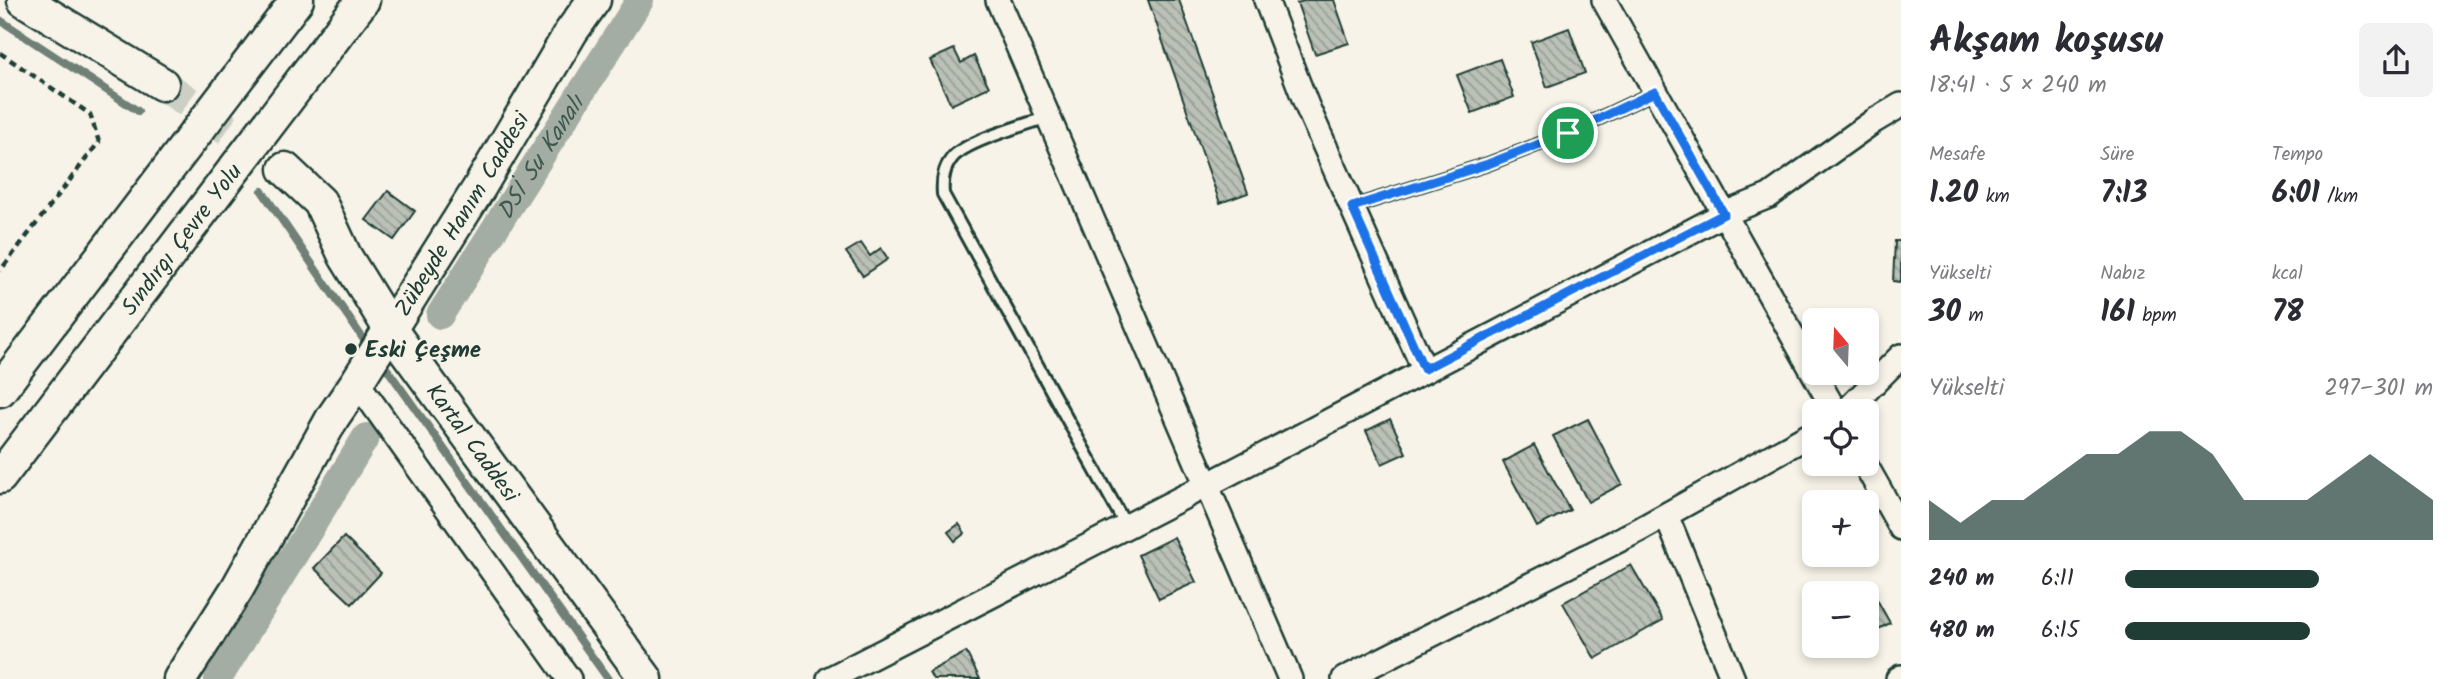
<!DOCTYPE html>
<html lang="tr">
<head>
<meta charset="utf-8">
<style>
	body { margin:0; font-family:Kalam,sans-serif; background:#f2f2f3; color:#2b2b33; height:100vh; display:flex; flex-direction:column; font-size:26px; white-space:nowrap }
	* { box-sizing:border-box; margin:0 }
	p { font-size:23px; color:#7c7c81 }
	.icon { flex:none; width:38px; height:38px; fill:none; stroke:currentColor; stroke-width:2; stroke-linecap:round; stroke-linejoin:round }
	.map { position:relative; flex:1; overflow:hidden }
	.panel { display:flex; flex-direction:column; background:#fff; width:560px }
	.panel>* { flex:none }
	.needle { width:46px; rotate:341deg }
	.tools { position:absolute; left:1802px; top:308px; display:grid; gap:14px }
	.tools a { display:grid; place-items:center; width:77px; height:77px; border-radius:10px; background:#fff; box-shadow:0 4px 10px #0003; font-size:35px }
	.pin { position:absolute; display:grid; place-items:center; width:60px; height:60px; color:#fff; margin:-30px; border:4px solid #fff; border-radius:50%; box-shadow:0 2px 7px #0007 }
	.round { display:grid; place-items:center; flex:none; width:74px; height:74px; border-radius:10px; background:#f2f2f3 }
	.headline { display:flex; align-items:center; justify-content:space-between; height:119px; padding:0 28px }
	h1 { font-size:38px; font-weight:600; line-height:52px }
	.figures { display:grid; grid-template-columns:repeat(3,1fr); gap:10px; height:119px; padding:7px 28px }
	.figures div { display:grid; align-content:center }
	.figures b { font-size:30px; font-weight:600 }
	.figures small { font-size:19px; font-weight:400 }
	.figures p { font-size:19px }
	.chart { height:196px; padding:14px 28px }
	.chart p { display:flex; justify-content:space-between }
	.chart svg { width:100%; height:126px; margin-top:7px; fill:#1f3d34; opacity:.7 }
	ul { padding:0 28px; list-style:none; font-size:23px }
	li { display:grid; grid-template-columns:112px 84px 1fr; align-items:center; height:52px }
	li i { height:18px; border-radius:9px; background:#1f3d34 }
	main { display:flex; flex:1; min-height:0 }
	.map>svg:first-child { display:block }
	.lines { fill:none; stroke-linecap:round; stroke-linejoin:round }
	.stream { stroke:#6f8077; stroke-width:8 }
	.canal { stroke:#a4ada3; stroke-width:28 }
	.building { fill:url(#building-back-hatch); stroke:#1f3d34; stroke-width:2 }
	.secondary-tunnel { stroke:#cccfc4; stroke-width:32; stroke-dasharray:32 16; stroke-linecap:butt }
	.lane-casing { stroke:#1f3d34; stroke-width:16 }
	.street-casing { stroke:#1f3d34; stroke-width:28 }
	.secondary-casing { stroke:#1f3d34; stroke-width:37 }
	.path { stroke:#1f3d34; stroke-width:4.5; stroke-dasharray:7 5; stroke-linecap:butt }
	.lane { stroke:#f7f3e8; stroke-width:10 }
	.street { stroke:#f7f3e8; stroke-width:23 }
	.secondary { stroke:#f7f3e8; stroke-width:32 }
	.route-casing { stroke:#fff; stroke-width:14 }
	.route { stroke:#1a73e8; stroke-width:9 }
	.poi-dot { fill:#1f3d34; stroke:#f7f3e8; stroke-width:2.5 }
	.labels { text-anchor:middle; stroke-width:5; stroke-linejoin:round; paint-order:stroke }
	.street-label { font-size:23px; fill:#1f3d34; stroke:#f7f3e8 }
	.poi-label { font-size:23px; font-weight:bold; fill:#1f3d34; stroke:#f7f3e8; text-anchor:start }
	.water-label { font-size:24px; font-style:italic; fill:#405950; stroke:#f7f3e8 }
</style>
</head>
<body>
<main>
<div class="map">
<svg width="1901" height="679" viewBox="0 0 1901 679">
	<defs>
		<pattern id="building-back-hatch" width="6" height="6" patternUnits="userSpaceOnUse" patternTransform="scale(1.75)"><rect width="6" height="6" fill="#bbc1b6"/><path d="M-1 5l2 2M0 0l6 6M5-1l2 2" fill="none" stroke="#979e95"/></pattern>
	</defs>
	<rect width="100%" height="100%" fill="#f7f3e8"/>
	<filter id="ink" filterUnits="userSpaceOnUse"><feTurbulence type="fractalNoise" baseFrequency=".0143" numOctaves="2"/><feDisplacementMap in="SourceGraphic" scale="14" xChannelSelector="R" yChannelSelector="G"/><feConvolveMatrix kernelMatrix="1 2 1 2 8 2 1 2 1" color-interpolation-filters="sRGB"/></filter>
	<g filter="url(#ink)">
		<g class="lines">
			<path class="stream" d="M0 20 138 111
				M262 191 364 340
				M380 359 608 679"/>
			<g class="canal">
				<path id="s1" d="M440 315 640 0"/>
				<path d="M218 679 366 437"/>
			</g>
		</g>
		<path class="building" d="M1148 0H1179L1248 193 1220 203Z
			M1307 0H1334L1349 43 1315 54 1297 3Z
			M1569 28 1585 73 1547 87 1531 42Z
			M954 49 961 63 974 56 989 87 951 105 930 60Z
			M1500 59 1514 97 1472 113 1457 75Z
			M388 191 415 211 394 240 366 220Z
			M1895 241H1901V282L1893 281Z
			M861 243 870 256 881 248 888 259 863 276 846 252Z
			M1390 419 1406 453 1382 464 1366 431Z
			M1588 419 1622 484 1588 502 1553 436Z
			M1534 445 1570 510 1537 527 1503 462Z
			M959 524 965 533 955 541 948 532Z
			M344 537 381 573 352 604 314 568Z
			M1174 537 1196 582 1159 599 1138 555Z
			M1631 565 1663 620 1595 659 1563 603Z
			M1870 587 1890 623 1867 635V593H1859Z
			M966 652 980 679H933L929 672Z"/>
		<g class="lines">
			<path class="secondary-tunnel" d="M162 84 285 169"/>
			<defs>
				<path id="lane" d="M1048 117C1025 125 966 141 952 158 943 169 942 181 943 194L1126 526
					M1352 207 1488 164 1568 133 1655 92"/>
				<path id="street" d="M998 0 1290 679
					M1266 0 1307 106 1424 369
					M1604 0 1835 411
					M357 382 569 679
					M1846 411 1901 356
					M1865 464 1901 528
					M1666 515 1733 679
					M829 679 1207 485 1724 214 1769 196 1874 121 1901 105
					M1344 679 1639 530 1815 432
					M1898 679 1901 677"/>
				<g id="secondary">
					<path d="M24 0 162 84"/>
					<path id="s2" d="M285 169 320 202 345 256 390 329 646 679"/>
					<path d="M0 390 297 0"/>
					<path id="s3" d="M0 477 363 0"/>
					<path id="s4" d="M180 679 237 589 333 417 357 382 479 188 571 32 594 0"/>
				</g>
			</defs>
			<use href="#lane" class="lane-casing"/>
			<use href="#street" class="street-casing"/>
			<use href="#secondary" class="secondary-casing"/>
			<path class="path" d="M0 53 90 114 99 142 0 271"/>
			<use href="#lane" class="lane"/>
			<use href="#street" class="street"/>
			<use href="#secondary" class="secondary"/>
		</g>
	</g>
	<g class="lines" filter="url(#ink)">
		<defs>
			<path id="route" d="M1655 92 1724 214 1424 369 1352 207 1488 164 1568 133Z"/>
		</defs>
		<use href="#route" class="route-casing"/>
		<use href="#route" class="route"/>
	</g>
	<circle class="poi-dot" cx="351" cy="349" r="7"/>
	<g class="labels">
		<g class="street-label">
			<text dy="8" stroke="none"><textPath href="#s4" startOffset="544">Zübeyde Hanım Caddesi</textPath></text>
			<text dy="8" stroke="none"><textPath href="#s3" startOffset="299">Sındırgı Çevre Yolu</textPath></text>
			<text dy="8" stroke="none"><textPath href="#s2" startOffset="334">Kartal Caddesi</textPath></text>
		</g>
		<g class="poi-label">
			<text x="365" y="357">Eski Çeşme</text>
		</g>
		<g class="water-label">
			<text dy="8" stroke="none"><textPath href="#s1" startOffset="187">DSİ Su Kanalı</textPath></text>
		</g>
	</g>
</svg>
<div class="tools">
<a><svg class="needle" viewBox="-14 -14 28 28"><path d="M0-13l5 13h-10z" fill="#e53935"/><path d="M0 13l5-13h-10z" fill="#7c7c81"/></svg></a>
<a><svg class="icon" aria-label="locate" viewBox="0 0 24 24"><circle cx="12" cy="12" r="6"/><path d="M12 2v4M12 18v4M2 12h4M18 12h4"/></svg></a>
<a>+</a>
<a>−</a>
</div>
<div class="pin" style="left:1568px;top:133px;background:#1e9e55"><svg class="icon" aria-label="arrive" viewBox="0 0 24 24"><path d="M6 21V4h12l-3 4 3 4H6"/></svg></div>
</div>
<section class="panel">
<div class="headline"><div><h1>Akşam koşusu</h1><p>18:41 · 5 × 240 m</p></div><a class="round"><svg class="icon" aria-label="share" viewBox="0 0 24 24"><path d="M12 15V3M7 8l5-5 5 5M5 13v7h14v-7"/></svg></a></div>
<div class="figures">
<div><p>Mesafe</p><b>1.20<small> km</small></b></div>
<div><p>Süre</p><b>7:13</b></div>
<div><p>Tempo</p><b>6:01<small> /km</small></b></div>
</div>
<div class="figures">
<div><p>Yükselti</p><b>30<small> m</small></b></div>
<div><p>Nabız</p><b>161<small> bpm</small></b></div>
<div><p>kcal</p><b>78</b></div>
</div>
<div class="chart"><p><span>Yükselti</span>297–301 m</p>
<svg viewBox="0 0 160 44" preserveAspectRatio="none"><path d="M0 44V30L10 38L20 30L30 30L40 22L50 14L60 14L70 6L80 6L90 14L100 30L110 30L120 30L130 22L140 14L150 22L160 30V44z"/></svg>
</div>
<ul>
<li><b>240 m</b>6:11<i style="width:63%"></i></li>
<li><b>480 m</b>6:15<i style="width:60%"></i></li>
</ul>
</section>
</main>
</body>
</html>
